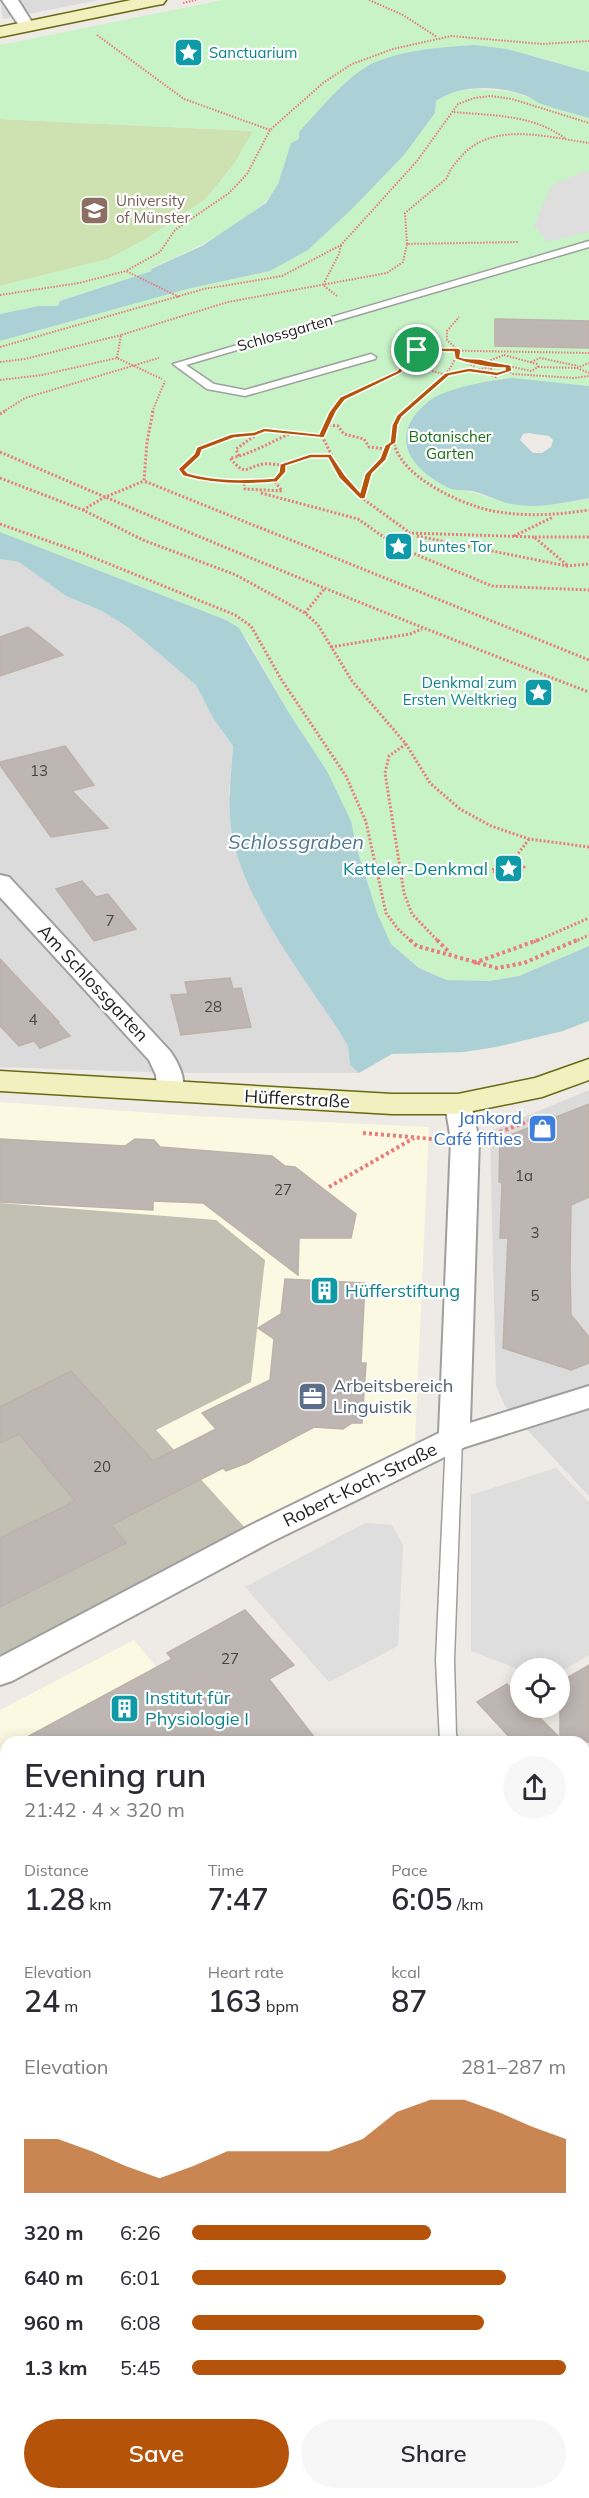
<!DOCTYPE html>
<html lang="en">
<head>
<meta charset="utf-8">
<style>
	body { margin:0; font-family:Mulish,sans-serif; background:#f7f7f7; color:#2b2b33; height:100vh; display:flex; flex-direction:column; font-size:22px; white-space:nowrap }
	* { box-sizing:border-box; margin:0 }
	p { font-size:20px; color:#7c7c81 }
	.icon { flex:none; width:33px; height:33px; fill:none; stroke:currentColor; stroke-width:2; stroke-linecap:round; stroke-linejoin:round }
	.map { position:relative; flex:1; overflow:hidden }
	.side { position:absolute; left:0px; top:1736px; width:590px; height:764px; display:flex; flex-direction:column; background:#fff; border-radius:18px 18px 0 0; box-shadow:0 3px 15px #0003 }
	.side>* { flex:none }
	.controls { position:absolute; left:510px; top:1658px; display:grid; gap:12px }
	.controls a { display:grid; place-items:center; width:60px; height:60px; border-radius:50%; background:#fff; box-shadow:0 3px 15px #0003; font-size:30px }
	.pin { position:absolute; display:grid; place-items:center; width:51px; height:51px; color:#fff; margin:-26px; border:3px solid #fff; border-radius:50%; box-shadow:0 2px 6px #0007 }
	.round { display:grid; place-items:center; flex:none; width:63px; height:63px; border-radius:32px; background:#f7f7f7 }
	.overview { display:flex; align-items:center; justify-content:space-between; height:102px; padding:0 24px }
	h1 { font-size:33px; font-weight:600; line-height:45px }
	.metrics { display:grid; grid-template-columns:repeat(3,1fr); gap:9px; height:102px; padding:6px 24px }
	.metrics div { display:grid; align-content:center }
	.metrics b { font-size:30px; font-weight:600 }
	.metrics small { font-size:16px; font-weight:400 }
	.metrics p { font-size:16px }
	.chart { height:168px; padding:12px 24px }
	.chart p { display:flex; justify-content:space-between }
	.chart svg { width:100%; height:108px; margin-top:6px; fill:#b45309; opacity:.7 }
	.cta { display:flex; gap:12px; margin-top:auto; padding:12px 24px }
	.cta a { flex:1; height:69px; border-radius:36px; background:#b45309; color:#fff; font-size:24px; font-weight:600; line-height:69px; text-align:center }
	.cta a+a { background:#f7f7f7; color:#2b2b33 }
	ul { padding:0 24px; list-style:none; font-size:20px }
	li { display:grid; grid-template-columns:96px 72px 1fr; align-items:center; height:45px }
	li i { height:15px; border-radius:8px; background:#b45309 }
	.map>svg:first-child { display:block }
	.residential { fill:#dcdbdb }
	.education { fill:#fbf9e1 }
	.construction { fill:#c1c0b2 }
	.grass { fill:#cee2b1 }
	.cemetery { fill:#a9c4ab }
	.park { fill:#c8f3c7 }
	.parking { fill:#dedede }
	.water { fill:#abd1d7; fill-rule:evenodd }
	.building { fill:#beb6b3; stroke:#beb1aa; stroke-width:1.5 }
	.lines { fill:none; stroke-linecap:round; stroke-linejoin:round }
	.lane-casing { stroke:#9f9f9f; stroke-width:3 }
	.street-casing { stroke:#9f9f9f; stroke-width:4 }
	.secondary-casing { stroke:#686912; stroke-width:3 }
	.path-far3 { stroke:#ea7c7b; stroke-width:2; stroke-dasharray:1.5 1.5; stroke-linecap:butt }
	.path-far2 { stroke:#ea7c7b; stroke-width:3; stroke-dasharray:2 2; stroke-linecap:butt }
	.path-far1 { stroke:#ea7c7b; stroke-width:4; stroke-dasharray:3 3; stroke-linecap:butt }
	.path { stroke:#ea7c7b; stroke-width:4.5; stroke-dasharray:4 4; stroke-linecap:butt }
	.lane { fill:#fff; fill-rule:evenodd }
	.street { fill:#fff; fill-rule:evenodd }
	.secondary { fill:#f2f0bf; fill-rule:evenodd }
	.route { fill:#b45309; stroke:#fff; stroke-width:1.5; fill-rule:evenodd }
	.labels { text-anchor:middle; stroke-width:4.5; stroke-linejoin:round; paint-order:stroke }
	.far-culture-label { font-size:15px; fill:#0d838f; stroke:#fff; text-anchor:start }
	.far-education-label { font-size:15px; fill:#785e54; stroke:#fff; text-anchor:start }
	.far-street-label { font-size:15px; fill:#1e1e1e; stroke:#fff }
	.far-park-label { font-size:15px; fill:#197018; stroke:#fff }
	.number-label { font-size:15px; fill:#464443 }
	.culture-label { font-size:18px; fill:#0d838f; stroke:#fff; text-anchor:start }
	.street-label { font-size:18px; fill:#1e1e1e; stroke:#fff }
	.shop-label { font-size:18px; fill:#366cbe; stroke:#fff; text-anchor:end }
	.service-label { font-size:18px; fill:#4e5e75; stroke:#fff; text-anchor:start }
	.water-label { font-size:20px; font-style:italic; fill:#4f7894; stroke:#fff }
</style>
</head>
<body>
<div class="map">
<svg width="589" height="2498" viewBox="0 0 589 2498">
	<rect width="100%" height="100%" fill="#eeeae5"/>
	<path class="residential" d="M0 0H99L3 19Z
		M0 559 19 562 66 596 102 611 129 628 196 685 213 718 233 746 229 793 256 902 337 1028 348 1046 350 1065 359 1073H174L0 1067Z
		M589 1090V1496L505 1406 496 1386 490 1131Z"/>
	<path class="education" d="M0 1102 196 1116 429 1127 415 1442 0 1657Z
		M134 1640 218 1741 6 1742V2035L0 2038V1710Z"/>
	<path class="construction" d="M0 1203 216 1220 265 1260 251 1382 156 1430 247 1530 0 1657Z"/>
	<path class="grass" d="M0 119 254 131 234 164 206 199 146 239 108 259 0 286Z"/>
	<path class="cemetery" d="M589 1851V2498H0V2045L6 2042V2493H584V1855Z"/>
	<path class="park" d="M223 0H589V72L507 49 440 48 408 53 377 61 300 140 291 144C287 157 284 171 278 184 262 219 186 253 151 268L153 271 60 301 58 306H39L0 314V286L108 259 146 239 206 199 234 164 253 131 0 119V45Z
		M477 89 512 92 589 118V386L502 379 442 395 430 401 452 489C473 491 490 498 510 503 536 509 564 503 589 498V946L519 976 489 981 448 980 420 968 391 944 377 913 357 849 351 821 327 771 289 713 247 639 226 620 0 532V341L187 289 270 271 308 250 353 208 404 155 435 113 436 101C449 92 461 90 477 89Z"/>
	<path class="parking" d="M584 171H589V232L548 242 534 226 551 186Z
		M556 1468 589 1502V1655L560 1672V1668H520V1670L471 1651V1495Z
		M365 1523 392 1525 403 1545 398 1646 329 1682 245 1587Z"/>
	<path class="water" d="M475 45 507 49 589 72V118C573 113 555 109 539 103 535 101 531 98 527 96 499 85 460 84 436 101L435 113 404 155 353 208 308 250 270 271 187 289 0 341V314L39 306H58L60 301 152 271 151 269 202 246 266 203 278 184 291 143 299 139V132C321 109 349 72 378 61 409 49 443 47 475 45Z
		M513 378 589 386V498C564 503 537 509 511 504 498 501 485 494 472 491 464 490 456 491 449 488 408 468 387 435 429 401 446 388 491 380 513 378ZM528 433 549 436 553 440 551 447 542 453H533L520 440 523 434Z
		M0 532 226 620 239 628 289 713 327 771 351 821 357 849 377 913 391 944 419 968 447 980 489 981 519 976 589 946V1021L563 1031 496 1047 464 1052 392 1054 359 1073 350 1065 348 1046 337 1028C301 973 249 907 234 843 226 812 231 778 233 746L213 718 196 685 129 628 102 611 66 596 19 562 0 559Z"/>
	<path class="building" d="M495 319 589 321V348L495 346Z
		M28 627 63 655 0 676V637Z
		M65 746 94 785 72 791 108 828 51 837 0 765V762Z
		M82 881 96 897 108 894 136 929 94 941 56 889Z
		M0 959 59 1022 58 1023 70 1036 40 1048 34 1041 19 1046 0 1026Z
		M230 978 233 989 241 988 251 1027 181 1035 171 995 188 994 185 982Z
		M589 1104V1197L571 1205 570 1266 571 1315 589 1337V1363L571 1370 503 1348 508 1238H500L502 1183 499 1182 500 1139Z
		M0 1139 125 1146 135 1139 154 1140 160 1147 272 1156 285 1166 295 1167 356 1214 351 1238H299L298 1275 203 1203 153 1201V1210L0 1202Z
		M285 1279 365 1283 361 1363H366L362 1423H352L343 1429 314 1427 247 1463 226 1471 223 1468 111 1525 126 1543 0 1607V1538L75 1501 19 1434 0 1443V1407L71 1371 153 1461 216 1429 202 1413 270 1380 274 1339 258 1328 281 1314Z
		M245 1610 294 1665 269 1679 318 1742H18L172 1659 167 1653Z
		M589 1665V1742H514L477 1702 507 1684 520 1698V1707H529L560 1738V1682Z"/>
	<g class="lines">
		<defs>
			<path id="lane" d="M589 241V247L186 365 214 384 245 390 371 354 376 357 375 359 245 396 207 389 173 364Z
				M454 1433 460 1435 462 1439 454 1660 456 1735 460 1742H440L436 1660 446 1439 448 1435Z"/>
			<path id="street" d="M2 0H18L35 27 32 30H22Z
				M0 875 9 877 170 1051C179 1064 189 1083 179 1097L170 1100 161 1097 157 1091 156 1075 149 1060 0 897Z
				M458 1095 468 1098 471 1104 479 1140 470 1423 589 1386V1408L465 1447 271 1542 12 1681 0 1685V1657L249 1526 439 1433 451 1140 445 1104 448 1098Z"/>
			<path id="secondary" d="M131 0H166L163 4 157 5 0 37V27Z
				M589 1059V1080L542 1097 458 1114H392L0 1091V1071L392 1094H458L535 1078Z"/>
		</defs>
		<use href="#lane" class="lane-casing"/>
		<use href="#street" class="street-casing"/>
		<use href="#secondary" class="secondary-casing"/>
		<path class="path-far3" d="M369 0 403 15 437 37
			M183 3 196 0
			M97 35 184 99 270 130
			M454 112C494 116 532 114 566 139
			M407 244 405 213 447 178C449 170 454 165 459 159 490 120 546 137 589 143
			M0 295 79 283 126 271
			M337 296 323 285 339 254 341 245
			M179 297 126 271 160 252 175 230 229 193 247 174 270 130 323 83 352 64 393 49 451 36 542 44 589 41
			M0 347 204 289 282 276 341 245 417 161 458 104 474 98 491 96 512 99 589 123
			M417 350 589 353
			M504 355 537 364 538 367 531 371 508 366
			M117 358 121 335 228 302 387 273 403 262 407 244 518 242
			M457 358 476 367
			M0 362 25 359 121 335
			M468 362 478 360 490 365
			M531 362 540 358 578 366
			M538 367 577 368 589 373
			M577 368 589 363
			M472 370 489 371
			M432 371 447 375 502 365 508 366 509 371 513 374 574 378 589 376
			M488 371 491 369V360L504 355
			M497 374 496 377 491 375Z
			M497 374 509 371
			M0 380 42 375 117 358 162 379
			M3 412 25 398 159 358
			M152 412 165 381
			M333 412 342 398 399 372 417 350 393 353
			M403 412C424 389 448 384 458 350L447 340V331L459 317"/>
		<path class="path-far2" d="M153 411 147 442 144 481 589 660
			M334 411 325 425 322 436 342 476 362 498
			M405 411C361 460 456 504 493 511 525 517 557 515 589 510
			M0 414 5 411
			M325 425 338 426 344 434 364 439 369 447 386 449
			M255 434C235 435 217 440 199 449L197 455 182 469 186 475 204 480 244 483 245 489 282 491 276 483 277 480
			M393 443 388 445 383 459 369 474 362 498 410 533
			M0 452C195 536 391 617 589 692
			M239 456 236 449 263 430 322 436
			M283 465C277 465 269 463 263 464 244 468 246 477 230 458 250 455 272 441 292 433
			M0 478 83 510 143 540 236 575 305 613 318 625 352 681 406 744 430 783 460 809 491 826 529 839 589 847
			M244 483 277 480 283 465 310 456H331
			M261 493 358 519 398 547
			M83 510 103 498 144 481
			M0 524 82 553 235 615 251 626 281 679 346 776 366 822 386 913 398 929 412 942
			M417 536 567 566 589 564
			M514 536 553 517
			M534 537 410 533 398 547 492 586 589 590
			M567 565 534 537H589
			M305 613 325 588
			M331 647 410 634 422 629
			M406 744 389 756 385 773 404 893 412 914 439 942
			M500 860 524 867 517 877 492 871Z
			M511 863 529 839
			M534 942 589 918
			M574 942 589 935"/>
		<path class="path-far1" d="M410 940 417 946 497 968 524 963 577 940
			M437 940 450 953
			M474 963 538 940
			M363 1133 433 1139
			M494 1134 535 1119
			M329 1187 414 1138"/>
		<path class="path" d="M584 1883 589 1888
			M584 1900H589
			M0 2088 6 2085
			M584 2137 589 2144
			M584 2192 589 2188
			M417 2493 420 2498
			M131 2498 138 2493"/>
		<use href="#lane" class="lane"/>
		<use href="#street" class="street"/>
		<use href="#secondary" class="secondary"/>
	</g>
	<path class="route" d="M415 348H458L461 350 460 357C468 360 473 358 480 359 491 362 500 363 511 365L512 371 497 376 469 372 449 376 402 417 398 425 396 443 391 446 386 460 372 474 365 499H360L339 478 328 458H311L286 466V472L277 482C245 485 214 485 183 476L178 469 194 454 197 447 231 434 254 432 264 428 319 434 329 412 340 397 397 371ZM419 351 454 352 455 359C468 364 490 368 505 368V370L497 372 469 368 445 373 397 415 392 425 390 442 385 445 380 458 365 474 360 492 345 475 331 454H310L280 464 279 472 274 478C245 480 216 481 188 473L185 470 200 456 202 450 234 438 255 436 265 432 324 438 336 412 345 400 401 373Z"/>
	<defs>
		<symbol id="sight-square" viewBox="-11 -11 22 22"><rect x="-9" y="-9" width="18" height="18" rx="4" fill="#0f9aa8" stroke="#fff"/><path d="M0-6L1.8-2.2L6-1.7L2.9 1.2L3.7 5.4L0 3.3L-3.7 5.4L-2.9 1.2L-6-1.7L-1.8-2.2Z" fill="#fff"/></symbol>
		<symbol id="university-square" viewBox="-11 -11 22 22"><rect x="-9" y="-9" width="18" height="18" rx="4" fill="#8d6e63" stroke="#fff"/><path d="M0-5L7-2L0 1L-7-2ZM-4 1L0 2.5L4 1V4Q0 6-4 4Z" fill="#fff"/></symbol>
		<symbol id="shop-square" viewBox="-11 -11 22 22"><rect x="-9" y="-9" width="18" height="18" rx="4" fill="#3f7fe0" stroke="#fff"/><path d="M-5-2.5h2.3a2.7 3.5 0 0 1 5.4 0H5L5.5 6h-11ZM-1.5-2.5h3a1.5 2.3 0 0 0-3 0Z" fill="#fff"/></symbol>
		<symbol id="building-square" viewBox="-11 -11 22 22"><rect x="-9" y="-9" width="18" height="18" rx="4" fill="#0f9aa8" stroke="#fff"/><path d="M-4-6H4V6H1V3H-1V6H-4ZM-2.5-4.3h1.7v1.8h-1.7ZM.8-4.3h1.7v1.8H.8ZM-2.5-1h1.7V.8h-1.7ZM.8-1h1.7V.8H.8Z" fill="#fff"/></symbol>
		<symbol id="office-square" viewBox="-11 -11 22 22"><rect x="-9" y="-9" width="18" height="18" rx="4" fill="#5c6f8a" stroke="#fff"/><path d="M-6-3h4V-5.5h4V-3h4V5H-6ZM-1-4.5V-3h2v-1.5ZM-6 0V1H6V0Z" fill="#fff"/></symbol>
	</defs>
	<g fill-rule="evenodd">
		<use href="#sight-square" x="172" y="36" width="33" height="33"/>
		<use href="#university-square" x="78" y="194" width="33" height="33"/>
		<use href="#sight-square" x="382" y="530" width="33" height="33"/>
		<use href="#sight-square" x="522" y="676" width="33" height="33"/>
		<use href="#sight-square" x="492" y="852" width="33" height="33"/>
		<use href="#shop-square" x="526" y="1112" width="33" height="33"/>
		<use href="#building-square" x="308" y="1274" width="33" height="33"/>
		<use href="#office-square" x="296" y="1380" width="33" height="33"/>
		<use href="#building-square" x="108" y="1692" width="33" height="33"/>
	</g>
	<g class="labels">
		<g class="far-culture-label">
			<text x="209" y="58">Sanctuarium</text>
			<text x="419" y="552">buntes Tor</text>
			<text x="517" y="688" text-anchor="end">Denkmal zum<tspan x="517" dy="17">Ersten Weltkrieg</tspan></text>
		</g>
		<g class="far-education-label">
			<text x="116" y="206">University<tspan x="116" dy="17">of Münster</tspan></text>
		</g>
		<g class="far-street-label">
			<text transform="translate(285 333) rotate(-16)" y="5">Schlossgarten</text>
		</g>
		<g class="far-park-label">
			<text x="450" y="442">Botanischer<tspan x="450" dy="17">Garten</tspan></text>
		</g>
		<g class="number-label">
			<text x="39" y="776">13</text>
			<text x="110" y="926">7</text>
			<text x="213" y="1012">28</text>
			<text x="33" y="1025">4</text>
			<text x="524" y="1181">1a</text>
			<text x="283" y="1195">27</text>
			<text x="535" y="1238">3</text>
			<text x="535" y="1301">5</text>
			<text x="102" y="1472">20</text>
			<text x="230" y="1664">27</text>
		</g>
		<g class="culture-label">
			<text x="488" y="875" text-anchor="end">Ketteler-Denkmal</text>
			<text x="345" y="1297">Hüfferstiftung</text>
			<text x="145" y="1704">Institut für<tspan x="145" dy="21">Physiologie I</tspan></text>
		</g>
		<g class="street-label">
			<text transform="translate(93 983) rotate(47)" y="6">Am Schlossgarten</text>
			<text transform="translate(297 1099) rotate(3)" y="6">Hüfferstraße</text>
			<text transform="translate(360 1485) rotate(-26)" y="6">Robert-Koch-Straße</text>
		</g>
		<g class="shop-label">
			<text x="522" y="1124">Jankord<tspan x="522" dy="21">Café fifties</tspan></text>
		</g>
		<g class="service-label">
			<text x="333" y="1392">Arbeitsbereich<tspan x="333" dy="21">Linguistik</tspan></text>
		</g>
		<g class="water-label">
			<text x="296" y="849">Schlossgraben</text>
		</g>
	</g>
</svg>
<div class="controls">
<a><svg class="icon" aria-label="locate" viewBox="0 0 24 24"><circle cx="12" cy="12" r="6"/><path d="M12 2v4M12 18v4M2 12h4M18 12h4"/></svg></a>
</div>
<div class="pin" style="left:417px;top:350px;background:#1e9e55"><svg class="icon" aria-label="arrive" viewBox="0 0 24 24"><path d="M6 21V4h12l-3 4 3 4H6"/></svg></div>
<section class="side">
<div class="overview"><div><h1>Evening run</h1><p>21:42 · 4 × 320 m</p></div><a class="round"><svg class="icon" aria-label="share" viewBox="0 0 24 24"><path d="M12 15V3M7 8l5-5 5 5M5 13v7h14v-7"/></svg></a></div>
<div class="metrics">
<div><p>Distance</p><b>1.28<small> km</small></b></div>
<div><p>Time</p><b>7:47</b></div>
<div><p>Pace</p><b>6:05<small> /km</small></b></div>
</div>
<div class="metrics">
<div><p>Elevation</p><b>24<small> m</small></b></div>
<div><p>Heart rate</p><b>163<small> bpm</small></b></div>
<div><p>kcal</p><b>87</b></div>
</div>
<div class="chart"><p><span>Elevation</span>281–287 m</p>
<svg viewBox="0 0 160 44" preserveAspectRatio="none"><path d="M0 44V22L10 22L20 27L30 33L40 38L50 33L60 27L70 27L80 27L90 27L100 22L110 11L120 6L130 6L140 11L150 17L160 22V44z"/></svg>
</div>
<ul>
<li><b>320 m</b>6:26<i style="width:64%"></i></li>
<li><b>640 m</b>6:01<i style="width:84%"></i></li>
<li><b>960 m</b>6:08<i style="width:78%"></i></li>
<li><b>1.3 km</b>5:45<i style="width:100%"></i></li>
</ul>
<div class="cta"><a>Save</a><a>Share</a></div>
</section>
</div>
</body>
</html>
